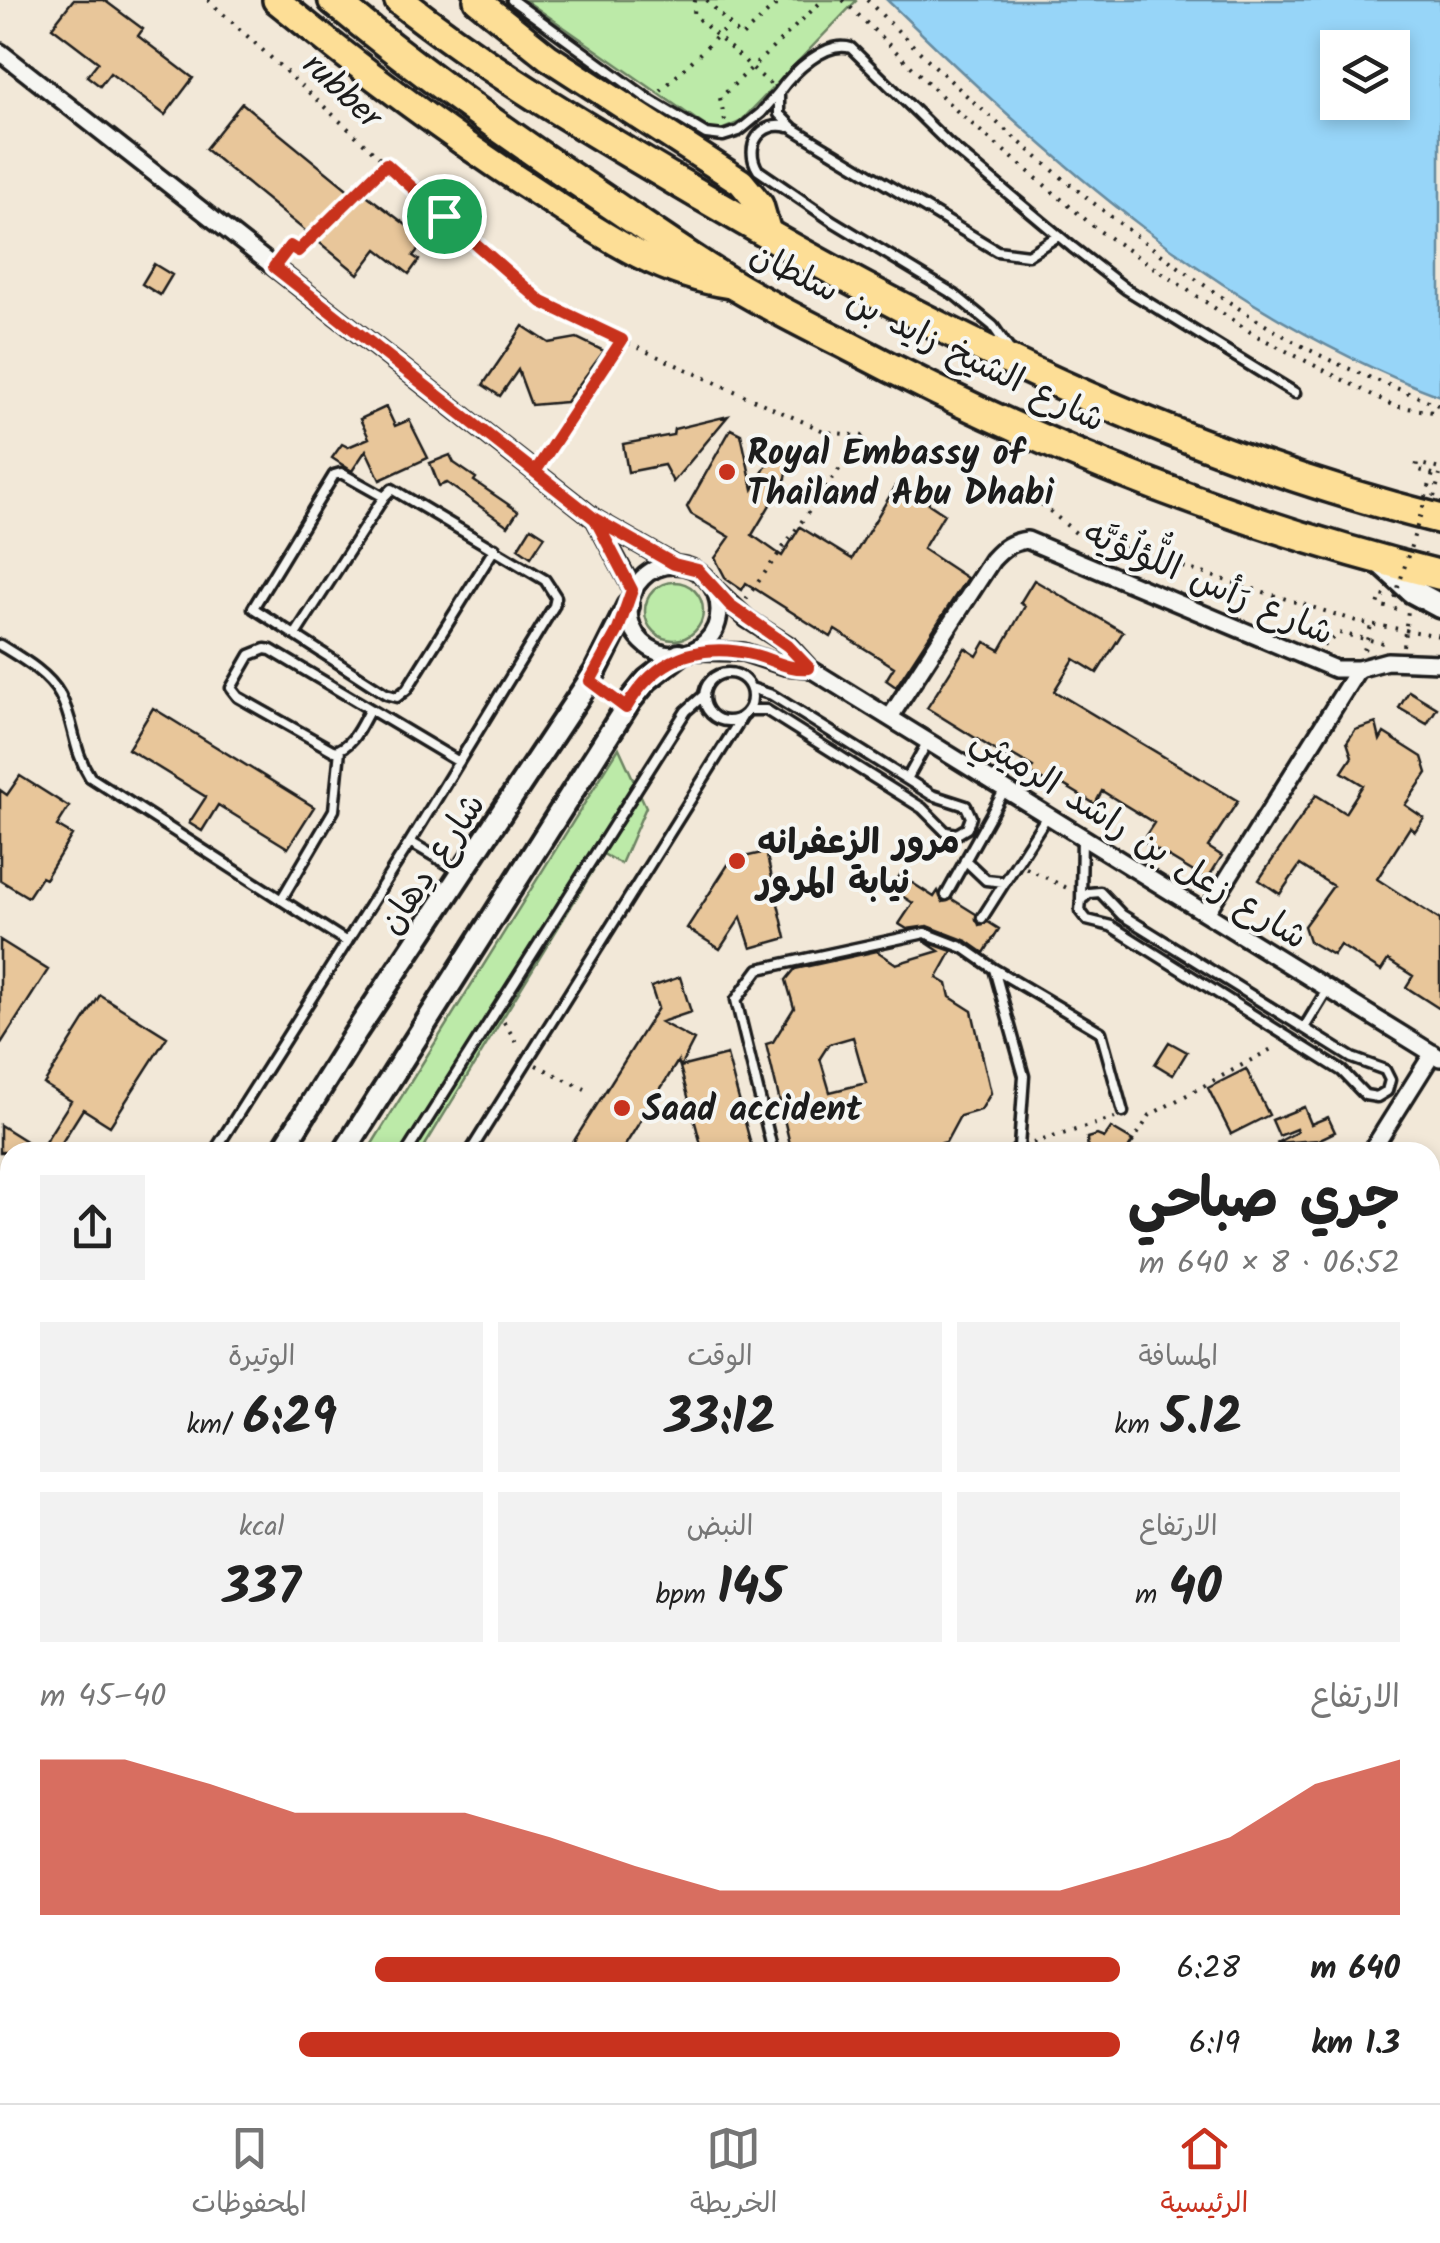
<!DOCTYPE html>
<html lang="ar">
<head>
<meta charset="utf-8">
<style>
	body { margin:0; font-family:Kalam,"Playpen Sans Arabic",sans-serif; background:#f2f2f2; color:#222; direction:rtl; height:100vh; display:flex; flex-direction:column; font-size:38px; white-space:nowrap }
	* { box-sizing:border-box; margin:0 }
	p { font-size:32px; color:#767676 }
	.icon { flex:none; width:55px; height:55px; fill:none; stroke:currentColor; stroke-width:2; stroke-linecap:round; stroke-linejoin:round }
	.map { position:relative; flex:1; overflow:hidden; direction:ltr }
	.panel { position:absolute; left:0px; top:1142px; width:1440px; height:962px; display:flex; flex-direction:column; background:#fff; border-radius:30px 30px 0 0; box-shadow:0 5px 15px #0003; direction:rtl }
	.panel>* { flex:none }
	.buttons { position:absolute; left:1320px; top:30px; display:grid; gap:20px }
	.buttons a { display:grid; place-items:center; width:90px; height:90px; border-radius:0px; background:#fff; box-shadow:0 5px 15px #0003; font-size:50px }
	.pin { position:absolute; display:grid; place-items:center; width:85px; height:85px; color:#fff; margin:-42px; border:5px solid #fff; border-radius:50%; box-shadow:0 2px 10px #0007 }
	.round { display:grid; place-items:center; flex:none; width:105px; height:105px; border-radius:0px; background:#f2f2f2 }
	.overview { display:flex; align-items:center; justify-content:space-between; height:170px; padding:0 40px }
	h1 { font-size:55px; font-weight:700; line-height:75px }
	.stats { display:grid; grid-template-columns:repeat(3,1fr); gap:15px; height:170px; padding:10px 40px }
	.stats div { display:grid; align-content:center; border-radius:0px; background:#f2f2f2; text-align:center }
	.stats b { font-size:50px; font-weight:700 }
	.stats small { font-size:28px; font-weight:400 }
	.stats p { font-size:28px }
	.chart { height:280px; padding:20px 40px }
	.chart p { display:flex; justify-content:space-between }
	.chart svg { width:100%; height:180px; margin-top:10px; fill:#c8321e; opacity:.7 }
	ul { padding:0 40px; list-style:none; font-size:32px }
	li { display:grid; grid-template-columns:160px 120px 1fr; align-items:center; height:75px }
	li i { height:25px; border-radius:12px; background:#c8321e }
	.dock { display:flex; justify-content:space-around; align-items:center; height:140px; border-top:2px solid #e0e0e0; background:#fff; font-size:28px; color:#767676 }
	.dock a { display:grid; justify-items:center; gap:5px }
	.dock .selected { color:#c8321e }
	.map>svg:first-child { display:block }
	.green { fill:#bceaa8; stroke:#6c8362; stroke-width:2.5 }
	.water { fill:#97d5f8; stroke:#668ba0; stroke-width:2.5; fill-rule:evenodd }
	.building { fill:#e8c69a; stroke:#1c1c1c; stroke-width:2.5; fill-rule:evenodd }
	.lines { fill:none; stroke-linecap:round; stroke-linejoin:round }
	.service-casing { stroke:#1c1c1c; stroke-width:15 }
	.minor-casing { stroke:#1c1c1c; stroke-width:22 }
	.tertiary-casing { stroke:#1c1c1c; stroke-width:28 }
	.secondary-casing { stroke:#1c1c1c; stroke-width:30 }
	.primary-casing { stroke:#1c1c1c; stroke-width:32 }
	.trunk-casing { stroke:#1c1c1c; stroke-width:35 }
	.path { stroke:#1c1c1c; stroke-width:4; stroke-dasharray:2.5 8; stroke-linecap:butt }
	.service { stroke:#f6f6f2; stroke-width:8 }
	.minor { stroke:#f6f6f2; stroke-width:15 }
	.tertiary { stroke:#f6f6f2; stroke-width:20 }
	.secondary { stroke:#f6f6f2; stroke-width:22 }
	.primary { stroke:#fdde96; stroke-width:25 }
	.trunk { stroke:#fdde96; stroke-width:28 }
	.path-bridge { stroke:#1c1c1c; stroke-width:4; stroke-dasharray:2.5 8; stroke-linecap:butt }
	.route-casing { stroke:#fff; stroke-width:20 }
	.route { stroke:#c8321e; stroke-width:12 }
	.poi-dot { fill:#c8321e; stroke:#f6f6f2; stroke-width:4 }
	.labels { text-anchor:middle; stroke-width:8; stroke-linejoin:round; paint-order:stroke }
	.street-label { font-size:35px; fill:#1c1c1c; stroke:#f6f6f2 }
	.poi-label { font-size:35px; font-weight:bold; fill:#1c1c1c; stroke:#f6f6f2; text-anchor:start }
</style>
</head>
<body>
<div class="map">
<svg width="1440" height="2103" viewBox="0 0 1440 2103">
	<rect width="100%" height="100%" fill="#f2e8d8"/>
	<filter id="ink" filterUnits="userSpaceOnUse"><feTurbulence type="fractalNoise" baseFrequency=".01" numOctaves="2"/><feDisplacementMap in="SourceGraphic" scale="20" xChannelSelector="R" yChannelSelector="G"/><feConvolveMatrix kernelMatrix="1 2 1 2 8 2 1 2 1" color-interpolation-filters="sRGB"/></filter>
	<g filter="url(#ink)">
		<path class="green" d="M525 0H855L856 1 740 122 719 131 711 130Z
			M645 611a29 29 0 1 1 58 0a29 29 0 1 1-58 0Z
			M619 748 646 807 621 864 603 854 421 1152H367Z
			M10 1727V1822L0 1816V1743Z"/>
		<path class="water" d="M887 0H1440V396C1222 315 1051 160 887 0ZM1338 48H1392V102H1338Z"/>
		<path class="building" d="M73 0H104L143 29 138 36 193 78 165 115 110 73 100 86 87 76 98 62 52 27Z
			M242 103 352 193 356 187 426 240 413 256 419 260 409 274 377 249 358 274 205 149Z
			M154 264 172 275 160 295 142 284Z
			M523 326 549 343 577 338 604 351 566 402 531 405 518 370 500 396 483 385Z
			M386 407 395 426 409 420 428 458 380 480 366 450 352 471 332 458 342 444 348 447 369 438 360 419Z
			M728 416 673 482 664 465 628 472 623 444 673 435 674 429Z
			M731 429 741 434 753 489 778 445 789 460 786 478 752 535 782 556 800 527 852 559 897 484 912 493 918 491 928 497 929 504 944 514 923 549 967 578 896 687 886 680 894 667 835 630 831 637 746 583 742 590 726 579 715 558 730 537 691 514 687 507Z
			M450 455 454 463 476 478 474 481 518 511 508 526 447 483 439 486 430 463Z
			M531 527 545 536 531 557 518 548Z
			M1034 580 1123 632 1097 673 1074 659 1054 691 1238 801 1208 847 1222 856 1207 880 1142 841 1154 823 1102 791 1095 804 1055 780 1051 785 1030 773 1033 767 1009 753 1006 757 927 708 965 648 977 656 985 642 1000 650 1025 606 1020 603Z
			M1409 691 1437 708 1427 724 1399 708Z
			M153 708 314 807 288 848 218 805 202 831 189 823 206 797 128 749Z
			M1376 723 1380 740 1384 733 1422 757 1427 773 1405 805 1424 818 1415 831 1410 827 1377 879 1440 920V1009L1406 987 1413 976 1388 960 1381 971 1340 945 1333 955 1309 941 1304 926 1333 886 1300 865 1280 894 1259 880 1316 795 1345 813 1363 785 1342 772 1352 757 1347 742 1355 730Z
			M20 776 69 807 57 826 72 835 45 879 41 877 28 897 0 880V790L7 795Z
			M766 852 786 938 751 948 741 917 720 949 687 928 731 860Z
			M900 875 934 897 938 891 943 902 952 899 976 914 979 925 988 922 999 929 984 953 967 941 928 926 907 929 899 924 913 903 891 889Z
			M0 940 48 970 0 1045Z
			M924 941 952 951 937 978 947 984 950 997 972 1011 991 1093 981 1110 960 1116 946 1142 906 1152H810L795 1143 790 1144 766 1044 773 1042 794 1008 786 980 795 969 877 951 896 964 939 951ZM853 1037 866 1083 830 1092 820 1058 829 1044Z
			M680 977 691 1012 661 1022 694 1040 680 1067 678 1061 621 1152H567L658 1008 651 987Z
			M100 995 167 1037 110 1126 83 1109 56 1152H0V1125L40 1150 71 1101 44 1084Z
			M1169 1042 1187 1052 1173 1075 1155 1064Z
			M727 1055 753 1152H703L680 1067Z
			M1246 1069 1269 1115 1231 1134 1208 1088Z
			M1304 1107 1311 1124 1328 1117 1335 1132 1318 1140 1276 1143 1297 1132 1296 1129 1279 1136 1272 1120Z
			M1111 1128 1133 1141 1128 1149 1135 1152H1088L1087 1138 1097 1135 1104 1138Z"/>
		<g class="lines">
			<defs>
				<path id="service" d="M512 0 651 101 706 134 723 136 739 131 761 113 779 92
					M788 127C761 120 743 146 758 170L831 220 955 295 993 326 1011 352
					M1058 236 1028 255 997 251 794 129 779 114V92C793 72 826 40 851 48L949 144 1072 247 1126 289 1295 393
					M384 497 341 473 334 475 253 608 386 694 397 697 407 689 495 548
					M0 645C21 658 48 673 60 695 75 722 72 749 90 777L347 942
					M704 697a24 24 0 1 1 48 0a24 24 0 1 1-48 0Z
					M370 709C361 725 353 747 334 751L238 697 231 688 250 655 265 649 271 650 459 762
					M749 710H766L922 808 946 832 957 834 967 828 971 817 966 806 932 795 772 695 751 688
					M907 779 928 741
					M410 842 458 870
					M965 860 986 880 1005 882
					M1100 892 1122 915 1352 1058 1385 1070 1390 1080 1387 1091 1377 1097 1365 1095 1342 1071 1111 926 1087 920 1080 911 1081 900 1089 893Z
					M946 895 1005 789
					M281 900 334 810 340 750
					M1081 900 1082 836
					M982 918 1047 816
					M994 969 1101 1032 1123 1112
					M1304 1028 1327 990
					M214 1152 410 842 554 606 556 597 545 580 392 489 384 497 295 635
					M407 1152 686 711 704 695
					M470 1152 742 717
					M773 1152 736 1000 759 969 925 933 964 948 994 969 1024 1076 1019 1147 1014 1152
					M1430 1441 1440 1444
					M1430 1534 1440 1537
					M1430 1865 1440 1837
					M1431 2103 1440 2078"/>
				<path id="minor" d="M0 52 595 519 674 564
					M595 519 633 590
					M629 610a45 45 0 1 1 90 0a45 45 0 1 1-90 0Z
					M714 588 747 619 788 645 809 668 1440 1058
					M696 651 743 652 785 666 809 668
					M890 717 992 560C1003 548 1011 542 1027 540L1335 669H1358L1387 661 1440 663
					M1206 913 1358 669
					M1371 1152 1433 1053
					M0 1569 10 1575
					M1430 1631 1440 1635
					M1430 1950 1440 1954
					M349 2095 362 2103
					M952 2095 975 2103
					M451 2103 456 2095
					M566 2103 571 2095
					M777 2103 782 2095"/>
				<path id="tertiary" d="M281 1152 356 1032 595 672 628 606
					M344 1152 630 701 647 680 679 655
					M0 1601 10 1586
					M0 1694 10 1678"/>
				<path id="secondary" d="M1376 558 1412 591 1440 606"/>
				<path id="primary" d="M276 0C361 69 448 135 540 194 600 233 657 274 730 285
					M477 0 548 57 741 182 760 205 769 236
					M0 2048 10 2054
					M78 2095 91 2103"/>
				<path id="trunk" d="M333 0C417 70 505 133 595 193 641 224 687 257 734 285 769 306 805 324 841 342 1030 442 1232 524 1440 575
					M399 0C495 76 600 136 705 198 936 333 1179 454 1440 519"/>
			</defs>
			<use href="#service" class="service-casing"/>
			<use href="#minor" class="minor-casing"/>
			<use href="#tertiary" class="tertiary-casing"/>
			<use href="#secondary" class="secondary-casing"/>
			<use href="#primary" class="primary-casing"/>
			<use href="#trunk" class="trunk-casing"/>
			<path class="path" d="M208 0 501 269 543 302 565 315 826 432 863 436
				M695 0 694 15 771 85
				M707 0 741 37 775 6 770 0
				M843 0 959 113 1098 230 1255 335 1394 406 1440 413
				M867 0C956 90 1052 174 1154 249 1211 291 1270 332 1334 362 1369 378 1405 391 1440 406
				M661 91 729 25
				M725 121 720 98 823 0
				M283 256 290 246 298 251 387 164
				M543 459 622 340
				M1433 474 1416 469 1417 463 1440 469
				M1014 489 1038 501 1077 534 1363 623 1440 636
				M1434 497 1440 475
				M1385 596 1381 595 1378 605 1403 611
				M746 599 863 436
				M1323 646 1339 633 1383 643
				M1403 646 1408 611
				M1364 650 1371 626
				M1026 868 1067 888
				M504 1022 520 1048
				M536 1065 585 1089
				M1033 1143 1115 1118
				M1126 1152 1150 1115 1277 1046
				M0 1897 10 1894
				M0 1993 10 2001
				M165 2095 181 2103
				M223 2103 229 2095
				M1163 2103 1166 2095
				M1323 2103 1326 2095"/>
			<use href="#service" class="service"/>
			<use href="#minor" class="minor"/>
			<use href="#tertiary" class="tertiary"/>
			<use href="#secondary" class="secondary"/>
			<use href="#primary" class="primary"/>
			<use href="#trunk" class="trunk"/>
			<path class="path-bridge" d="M1395 598 1433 474"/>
		</g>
	</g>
	<g class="lines" filter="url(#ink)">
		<defs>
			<path id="route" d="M444 216 542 302 622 340 535 472 595 519 632 590 618 630 590 681 626 708C655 658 699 641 755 655 774 660 789 670 809 668L788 646 730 605 698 570 674 564 595 519 274 267 290 246 298 251 386 164 444 216"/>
		</defs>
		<use href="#route" class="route-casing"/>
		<use href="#route" class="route"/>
	</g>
	<g class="poi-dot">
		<circle cx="727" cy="472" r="10"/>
		<circle cx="737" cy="861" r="10"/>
		<circle cx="622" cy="1108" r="10"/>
	</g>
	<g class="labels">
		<g class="street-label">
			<text transform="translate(343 90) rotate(43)" y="12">rubber</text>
			<text transform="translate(928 336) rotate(26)" y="12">شارع الشيخ زايد بن سلطان</text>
			<text transform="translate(1209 582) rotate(23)" y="12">شارع رَأس اللُّؤلُؤيَّه</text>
			<text transform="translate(1140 837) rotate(32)" y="12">شارع زعل بن راشد الرميثي</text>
			<text transform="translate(431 863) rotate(-56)" y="12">شارع دِهان</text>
		</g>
		<g class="poi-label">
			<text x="747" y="464">Royal Embassy of<tspan x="747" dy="40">Thailand Abu Dhabi</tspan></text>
			<text x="757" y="853">مرور الزعفرانه<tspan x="757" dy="40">نيابة المرور</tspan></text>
			<text x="642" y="1120">Saad accident</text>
		</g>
	</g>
</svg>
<div class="buttons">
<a><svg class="icon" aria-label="layers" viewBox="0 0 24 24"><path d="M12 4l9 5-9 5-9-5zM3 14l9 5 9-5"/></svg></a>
</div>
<div class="pin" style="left:444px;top:216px;background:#1e9e55"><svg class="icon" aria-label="arrive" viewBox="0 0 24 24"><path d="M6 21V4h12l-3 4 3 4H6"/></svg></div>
<section class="panel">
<div class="overview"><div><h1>جري صباحي</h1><p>06:52 · 8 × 640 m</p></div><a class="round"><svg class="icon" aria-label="share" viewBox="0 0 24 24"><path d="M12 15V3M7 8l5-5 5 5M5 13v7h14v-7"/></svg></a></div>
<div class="stats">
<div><p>المسافة</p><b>5.12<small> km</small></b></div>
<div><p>الوقت</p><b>33:12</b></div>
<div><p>الوتيرة</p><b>6:29<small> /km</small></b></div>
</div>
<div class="stats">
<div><p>الارتفاع</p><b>40<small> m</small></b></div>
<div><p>النبض</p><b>145<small> bpm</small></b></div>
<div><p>kcal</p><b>337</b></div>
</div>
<div class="chart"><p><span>الارتفاع</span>40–45 m</p>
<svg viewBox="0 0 160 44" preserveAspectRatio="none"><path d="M0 44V6L10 6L20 12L30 19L40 19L50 19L60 25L70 32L80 38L90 38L100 38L110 38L120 38L130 32L140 25L150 12L160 6V44z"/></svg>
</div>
<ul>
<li><b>640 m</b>6:28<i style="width:69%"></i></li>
<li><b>1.3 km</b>6:19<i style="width:76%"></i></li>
</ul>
</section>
</div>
<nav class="dock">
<a class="selected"><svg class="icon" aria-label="home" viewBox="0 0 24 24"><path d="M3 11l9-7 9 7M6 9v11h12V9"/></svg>الرئيسية</a>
<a><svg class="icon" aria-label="map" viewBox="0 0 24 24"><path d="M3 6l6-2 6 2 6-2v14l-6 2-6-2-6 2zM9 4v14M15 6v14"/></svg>الخريطة</a>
<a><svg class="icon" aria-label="saved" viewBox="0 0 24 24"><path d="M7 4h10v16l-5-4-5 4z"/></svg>المحفوظات</a>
</nav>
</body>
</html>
